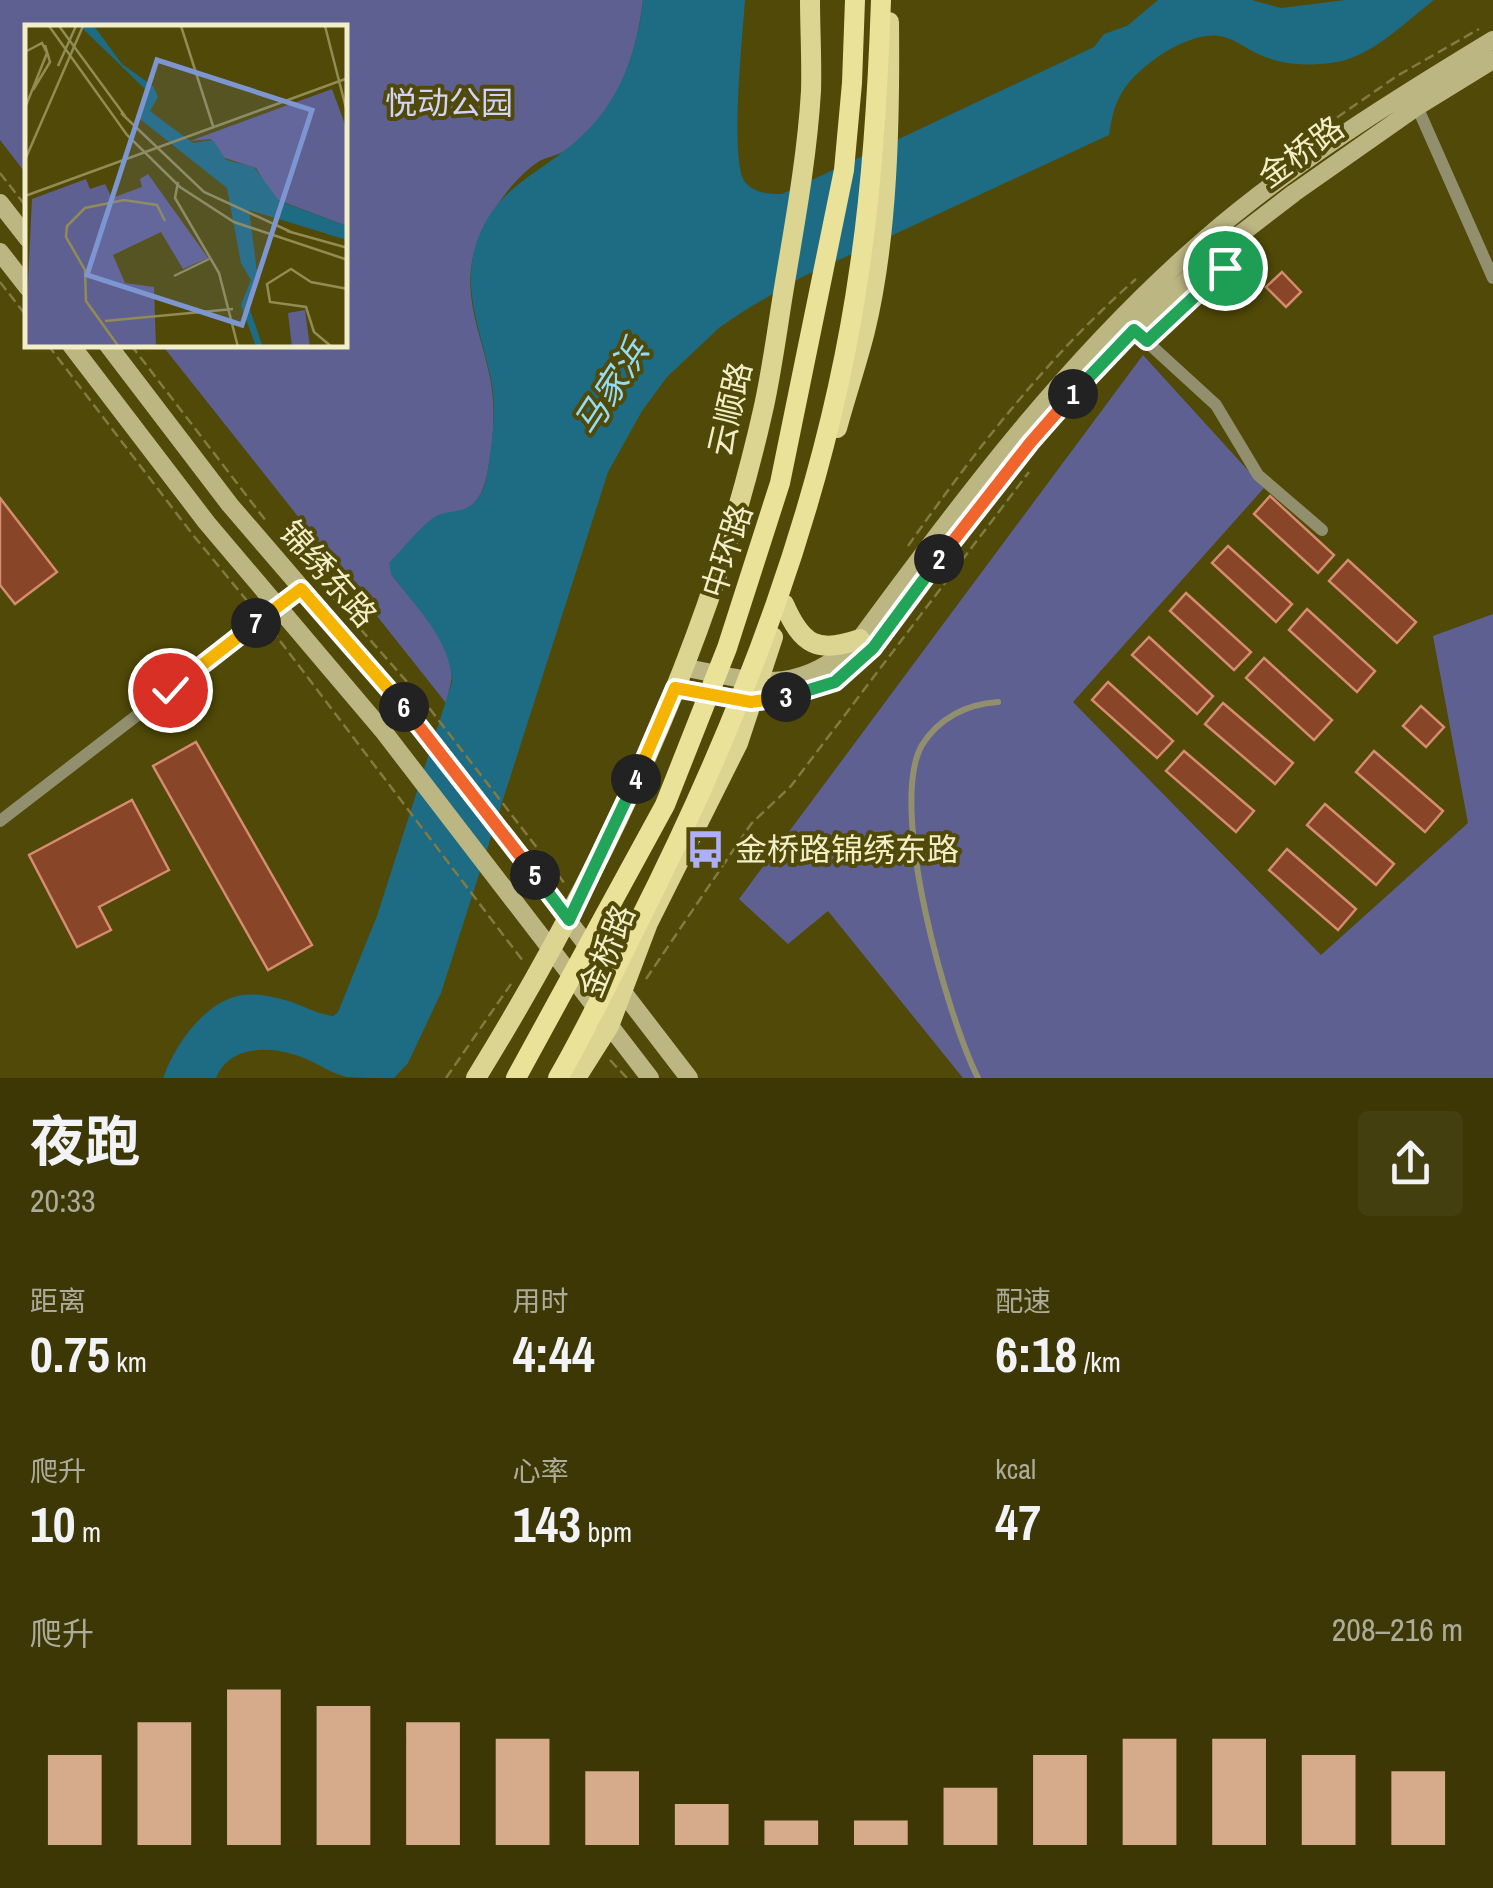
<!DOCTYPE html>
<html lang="zh">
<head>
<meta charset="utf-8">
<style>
	body { margin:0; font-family:"Archivo Narrow","Noto Sans SC",sans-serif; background:#433f0f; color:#f1f3f6; height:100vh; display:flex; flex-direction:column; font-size:38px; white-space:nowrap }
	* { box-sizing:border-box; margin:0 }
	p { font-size:32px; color:#acac9a }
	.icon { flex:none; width:55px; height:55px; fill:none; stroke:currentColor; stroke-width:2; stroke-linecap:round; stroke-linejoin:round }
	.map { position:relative; height:1078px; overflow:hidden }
	.details { display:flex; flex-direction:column; background:#3c3705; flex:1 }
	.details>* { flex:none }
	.pin { position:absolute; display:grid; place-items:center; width:85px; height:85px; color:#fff; margin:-42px; border:5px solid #fff; border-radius:50%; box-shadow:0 2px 10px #0007 }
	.km { position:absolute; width:50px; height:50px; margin:-25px; border-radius:50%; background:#222; color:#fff; font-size:28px; line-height:50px; text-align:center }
	.round { display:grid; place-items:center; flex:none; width:105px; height:105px; border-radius:10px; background:#433f0f }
	.summary { display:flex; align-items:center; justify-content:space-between; height:170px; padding:0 30px }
	h1 { font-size:55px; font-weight:700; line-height:75px }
	.metrics { display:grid; grid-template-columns:repeat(3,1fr); gap:15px; height:170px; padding:10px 30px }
	.metrics div { display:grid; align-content:center }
	.metrics b { font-size:50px; font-weight:700 }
	.metrics small { font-size:28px; font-weight:400 }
	.metrics p { font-size:28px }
	.chart { height:280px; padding:20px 30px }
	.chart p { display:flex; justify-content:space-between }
	.chart svg { width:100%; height:180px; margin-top:10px; stroke:#d6ab8b; stroke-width:6 }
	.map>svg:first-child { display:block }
	.green { fill:#5f6092 }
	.water { fill:#1d6c83 }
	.building { fill:#894528; stroke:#d68c6e; stroke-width:2.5 }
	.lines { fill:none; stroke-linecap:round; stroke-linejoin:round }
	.path { stroke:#817b41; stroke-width:2.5; stroke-dasharray:10 5; stroke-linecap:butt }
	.service { stroke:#928f6f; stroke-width:6 }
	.minor { stroke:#928f6f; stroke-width:12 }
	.secondary { stroke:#bcb683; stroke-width:18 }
	.primary { stroke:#dcd491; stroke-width:20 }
	.trunk { stroke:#eae298; stroke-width:20 }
	.split-1-casing { stroke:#fff; stroke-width:20 }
	.split-2-casing { stroke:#fff; stroke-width:20 }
	.split-3-casing { stroke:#fff; stroke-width:20 }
	.split-4-casing { stroke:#fff; stroke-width:20 }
	.split-5-casing { stroke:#fff; stroke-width:20 }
	.split-6-casing { stroke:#fff; stroke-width:20 }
	.split-7-casing { stroke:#fff; stroke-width:20 }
	.split-8-casing { stroke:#fff; stroke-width:20 }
	.split-1 { stroke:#22a559; stroke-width:12 }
	.split-2 { stroke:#f0652b; stroke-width:12 }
	.split-3 { stroke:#22a559; stroke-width:12 }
	.split-4 { stroke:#f5b400; stroke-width:12 }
	.split-5 { stroke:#22a559; stroke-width:12 }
	.split-6 { stroke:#f0652b; stroke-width:12 }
	.split-7 { stroke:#f5b400; stroke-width:12 }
	.split-8 { stroke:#f5b400; stroke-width:12 }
	.labels { text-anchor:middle; stroke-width:8; stroke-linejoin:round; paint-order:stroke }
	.park-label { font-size:32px; fill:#d1d3fa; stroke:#504907 }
	.street-label { font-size:32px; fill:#f2eec8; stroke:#504907 }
	.poi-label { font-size:32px; fill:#f2eec8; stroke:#504907; text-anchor:start }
	.water-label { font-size:35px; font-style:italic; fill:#94dbf5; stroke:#504907 }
	.inset-road { fill:none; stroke:#918b54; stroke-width:2.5 }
	.view { fill:#7d96d1; fill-opacity:0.15; stroke:#7d96d1; stroke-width:5 }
	.inset-edge { fill:none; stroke:#f2eec8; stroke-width:5 }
</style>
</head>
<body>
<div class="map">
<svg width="1493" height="1078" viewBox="0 0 1493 1078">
	<rect width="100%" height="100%" fill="#504907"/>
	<path class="green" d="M0 0H643C636 59 616 115 566 150 557 156 546 157 538 162 510 180 477 229 472 262 465 301 481 335 489 373 496 403 494 433 489 464 483 500 475 512 437 516L391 574C408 597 446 635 451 663 454 676 449 690 446 703L162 345H345V28H28L27 175 0 140Z
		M1143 355 1264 488 1073 702 1321 955 1468 823 1433 636 1493 614V1078H963L828 911 788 944 739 899Z"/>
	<path class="water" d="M643 0H745C743 33 729 161 745 182 754 193 768 194 782 194L1094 47 1104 34 1127 26 1158 0H1252L1281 8 1345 0H1434C1405 22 1374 55 1337 62 1310 67 1279 65 1254 52 1243 46 1232 38 1219 36 1187 31 1132 69 1119 98 1113 109 1111 123 1109 135L802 277 747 309 720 327 667 377 642 411 608 472 441 993 408 1063 394 1078C379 1078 361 1078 347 1077 332 1074 319 1064 304 1058 274 1046 230 1043 216 1078H163C174 1047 201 1007 234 997 248 992 266 995 281 999 299 1003 315 1014 333 1016L338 1012 377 916 452 682C451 640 415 606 391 574L389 563C400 552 425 521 438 515 455 509 466 514 478 498 486 488 487 474 489 462 493 436 496 411 492 385 483 334 458 288 479 236 497 191 530 178 564 151 615 113 636 61 643 0Z"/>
	<path class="building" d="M1282 272 1301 292 1286 307 1266 287Z
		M1270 496 1334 555 1318 573 1254 514Z
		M0 498 57 572 15 604 0 585Z
		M1228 546 1292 604 1276 622 1212 563Z
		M1348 560 1416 622 1397 643 1329 581Z
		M1186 593 1251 652 1234 670 1170 611Z
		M1307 609 1375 671 1357 692 1289 630Z
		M1149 637 1213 696 1197 714 1132 655Z
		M1264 658 1332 720 1314 740 1246 678Z
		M1108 682 1173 741 1157 758 1092 700Z
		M1223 703 1293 763 1275 784 1205 724Z
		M1421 706 1444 727 1426 747 1403 726Z
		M196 742 312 945 268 970 153 766Z
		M1184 751 1254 811 1236 832 1166 771Z
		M1374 751 1443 811 1425 832 1356 772Z
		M132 800 169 870 99 907 111 930 77 947 29 855Z
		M1325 804 1394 864 1376 885 1307 825Z
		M1287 849 1356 909 1338 930 1269 870Z"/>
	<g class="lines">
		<path class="path" d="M1300 143 1397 76 1479 29
			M0 173 28 209
			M0 282 28 318
			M1156 333 1242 254
			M48 345 193 535 253 608
			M131 345 266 521
			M908 546C974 452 1049 355 1136 279
			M321 584 423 700 565 884
			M271 629 523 961
			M646 979 751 824 791 786 1029 472
			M610 1060 627 1078
			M446 1078 511 984"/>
		<path class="service" d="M978 1078C947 1016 887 806 922 745 939 718 967 704 998 702"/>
		<path class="minor" d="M1415 102 1493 278
			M1134 330 1216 405 1258 475 1322 530
			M0 821 301 589"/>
		<path class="secondary" d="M0 203 28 239
			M0 252 28 288
			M71 345 207 523 384 732 650 1078
			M108 345 230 505 408 712 689 1078
			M683 667C759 683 797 697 860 639 965 496 1071 355 1206 238 1294 162 1394 100 1493 40
			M675 687 755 702 772 701 835 682 873 649 964 525 1030 443 1146 317 1216 253 1294 193 1418 106 1493 60"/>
		<path class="primary" d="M837 428C846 395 857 363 865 331 888 237 890 119 889 22
			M784 604C802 645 817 654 860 639
			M476 1078C604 870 711 645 764 406 772 369 777 331 783 294 794 227 807 159 811 91 812 61 810 30 810 0
			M576 1078 609 1026 648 923 738 743 773 637"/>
		<path class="trunk" d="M516 1078 665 805 727 648 780 483 844 170 852 83 855 0
			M558 1078C587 1028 612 975 638 923 742 717 828 495 860 265 873 178 878 88 881 0"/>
	</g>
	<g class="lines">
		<defs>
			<path id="split-1" d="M1073 394 1134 330 1147 341 1225 268"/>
			<path id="split-2" d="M939 559 1030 443 1073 394"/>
			<path id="split-3" d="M786 697 835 682 873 648 939 559"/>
			<path id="split-4" d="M636 779 675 688 751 702 786 697"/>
			<path id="split-5" d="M535 875 569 920 636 779"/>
			<path id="split-6" d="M404 707 535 875"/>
			<path id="split-7" d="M256 623 301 589 404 707"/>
			<path id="split-8" d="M170 690 256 623"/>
		</defs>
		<use href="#split-1" class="split-1-casing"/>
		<use href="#split-2" class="split-2-casing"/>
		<use href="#split-3" class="split-3-casing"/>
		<use href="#split-4" class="split-4-casing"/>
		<use href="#split-5" class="split-5-casing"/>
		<use href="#split-6" class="split-6-casing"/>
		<use href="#split-7" class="split-7-casing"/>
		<use href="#split-8" class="split-8-casing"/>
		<use href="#split-1" class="split-1"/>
		<use href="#split-2" class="split-2"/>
		<use href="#split-3" class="split-3"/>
		<use href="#split-4" class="split-4"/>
		<use href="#split-5" class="split-5"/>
		<use href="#split-6" class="split-6"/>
		<use href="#split-7" class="split-7"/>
		<use href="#split-8" class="split-8"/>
	</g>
	<defs>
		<symbol id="bus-bare" viewBox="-9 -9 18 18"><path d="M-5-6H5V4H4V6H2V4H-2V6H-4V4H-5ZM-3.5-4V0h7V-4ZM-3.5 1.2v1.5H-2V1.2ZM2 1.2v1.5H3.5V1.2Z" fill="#adaffb" stroke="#504907" stroke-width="2.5" paint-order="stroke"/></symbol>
	</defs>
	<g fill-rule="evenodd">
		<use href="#bus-bare" x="678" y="822" width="55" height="55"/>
	</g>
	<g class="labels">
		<g class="park-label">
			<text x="449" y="114">悦动公园</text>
		</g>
		<g class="street-label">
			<text transform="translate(1301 152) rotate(-36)" y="11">金桥路</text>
			<text transform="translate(730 409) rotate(-77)" y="11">云顺路</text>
			<text transform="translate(727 551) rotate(-72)" y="11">中环路</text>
			<text transform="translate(328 574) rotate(49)" y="11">锦绣东路</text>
			<text transform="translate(607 951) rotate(-68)" y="11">金桥路</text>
		</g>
		<g class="poi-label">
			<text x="735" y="861">金桥路锦绣东路</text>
		</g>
		<g class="water-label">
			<text transform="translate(611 388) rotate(-57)" y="12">马家浜</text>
		</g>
	</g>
	<g transform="translate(25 25)">
		<rect width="322" height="322" fill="#504907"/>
		<path d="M307 64 322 105V201L250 174 231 143 194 131 186 114 165 116ZM123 149 183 233 158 244 136 207 88 230 100 258 129 262 131 322H0L7 174 61 154 65 164 80 159 87 173 117 162 115 154ZM280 285 285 322H267L263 288Z" fill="#5f6092"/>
		<path d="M55 1H69L97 39 128 61 133 72 125 86 138 96 168 118 188 115 201 135 229 142 254 176 322 201V215L224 185 233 255 224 282 238 322H231L216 280 226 255 216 238 202 163 115 94 123 67Z" fill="#1d6c83"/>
		<path class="inset-road" d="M24 1 102 110 155 162 209 197 323 235M34 1 100 91M156 1 188 101M300 1 323 91M0 27 17 18 22 28 0 83M33 41 51 1M8 65 25 37 20 20M96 88 179 167 266 207M0 135 58 1M153 157 150 173 194 248 213 322M0 171 323 53M262 206 323 223M149 251 184 234M80 296 208 284M94 322 61 276 60 245 41 212 42 201 60 183 99 175 132 180 140 196M307 322 289 307 281 282 245 277 242 259 266 244 286 257 323 264"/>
		<path class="view" d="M132 35 287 85 217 300 62 250Z"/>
		<rect width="322" height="322" class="inset-edge"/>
	</g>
</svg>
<div class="pin" style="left:1225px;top:268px;background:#1e9e55"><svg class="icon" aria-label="arrive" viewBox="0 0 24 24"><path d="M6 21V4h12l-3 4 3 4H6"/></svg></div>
<div class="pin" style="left:170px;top:690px;background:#d93025"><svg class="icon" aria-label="check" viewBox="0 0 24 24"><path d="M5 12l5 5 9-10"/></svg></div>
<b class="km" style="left:1073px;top:394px">1</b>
<b class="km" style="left:939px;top:559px">2</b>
<b class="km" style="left:786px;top:697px">3</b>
<b class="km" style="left:636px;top:779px">4</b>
<b class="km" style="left:535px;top:875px">5</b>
<b class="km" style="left:404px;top:707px">6</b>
<b class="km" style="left:256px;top:623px">7</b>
</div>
<section class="details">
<div class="summary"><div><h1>夜跑</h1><p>20:33</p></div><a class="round"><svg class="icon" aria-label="share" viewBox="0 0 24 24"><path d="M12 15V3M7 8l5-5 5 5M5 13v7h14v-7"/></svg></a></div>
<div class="metrics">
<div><p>距离</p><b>0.75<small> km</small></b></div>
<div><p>用时</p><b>4:44</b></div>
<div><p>配速</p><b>6:18<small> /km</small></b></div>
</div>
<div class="metrics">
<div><p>爬升</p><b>10<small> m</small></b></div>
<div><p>心率</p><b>143<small> bpm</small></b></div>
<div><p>kcal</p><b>47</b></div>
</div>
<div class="chart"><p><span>爬升</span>208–216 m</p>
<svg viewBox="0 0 160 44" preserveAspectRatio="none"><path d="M5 44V22M15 44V14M25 44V6M35 44V10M45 44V14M55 44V18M65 44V26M75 44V34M85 44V38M95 44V38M105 44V30M115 44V22M125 44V18M135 44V18M145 44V22M155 44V26"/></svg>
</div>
</section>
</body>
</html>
